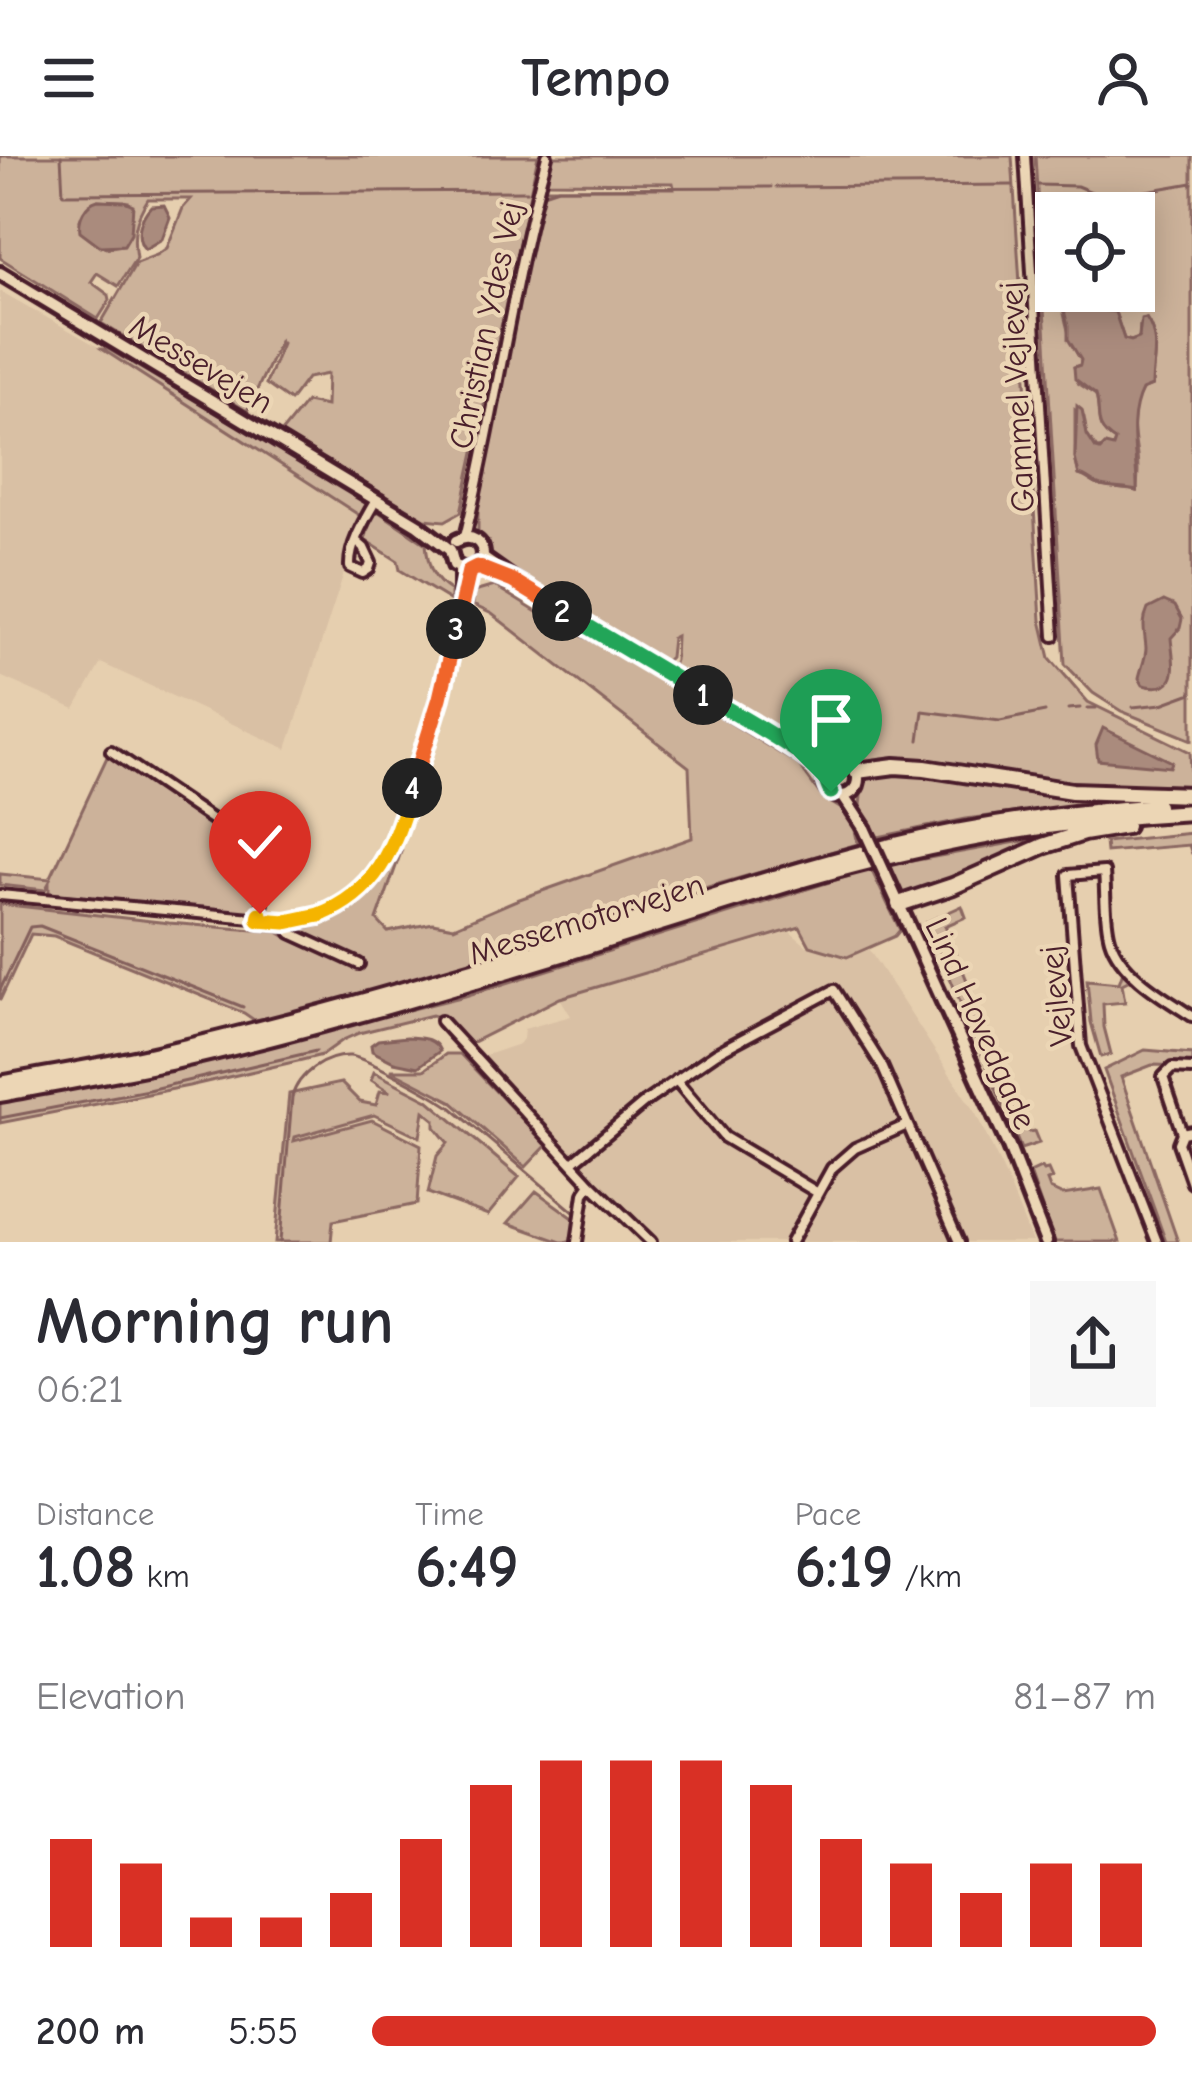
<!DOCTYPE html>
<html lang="en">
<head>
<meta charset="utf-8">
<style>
	body { margin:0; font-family:"Comic Neue",sans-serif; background:#f7f7f7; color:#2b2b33; height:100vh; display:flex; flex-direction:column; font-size:45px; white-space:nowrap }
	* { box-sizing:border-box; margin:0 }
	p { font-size:39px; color:#7c7c81 }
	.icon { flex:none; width:66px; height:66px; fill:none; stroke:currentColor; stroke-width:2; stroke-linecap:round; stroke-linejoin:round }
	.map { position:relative; height:1086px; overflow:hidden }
	.details { display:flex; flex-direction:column; background:#fff; flex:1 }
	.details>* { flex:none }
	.controls { position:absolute; left:1035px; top:36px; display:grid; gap:24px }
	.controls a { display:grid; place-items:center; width:120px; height:120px; border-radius:0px; background:#fff; box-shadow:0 6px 30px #0003; font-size:60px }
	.pin { position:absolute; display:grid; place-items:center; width:102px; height:102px; color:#fff; margin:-123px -51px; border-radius:50% 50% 50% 0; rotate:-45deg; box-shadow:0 0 12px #0007 }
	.pin .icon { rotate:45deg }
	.km { position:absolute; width:60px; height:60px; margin:-30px; border-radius:50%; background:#222; color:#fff; font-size:33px; line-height:60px; text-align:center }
	.round { display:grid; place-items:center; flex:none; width:126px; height:126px; border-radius:0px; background:#f7f7f7 }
	.summary { display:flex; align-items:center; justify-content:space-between; height:204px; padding:0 36px }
	h1 { font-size:66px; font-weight:600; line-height:90px }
	.figures { display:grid; grid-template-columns:repeat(3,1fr); gap:18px; height:204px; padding:12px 36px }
	.figures div { display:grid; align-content:center }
	.figures b { font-size:60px; font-weight:600 }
	.figures small { font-size:33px; font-weight:400 }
	.figures p { font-size:33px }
	.chart { height:336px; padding:24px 36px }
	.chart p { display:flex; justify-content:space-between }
	.chart svg { width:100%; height:216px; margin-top:12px; stroke:#d93025; stroke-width:6 }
	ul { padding:0 36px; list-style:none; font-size:39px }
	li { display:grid; grid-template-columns:192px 144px 1fr; align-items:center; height:90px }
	li i { height:30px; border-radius:15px; background:#d93025 }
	header { display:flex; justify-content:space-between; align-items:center; height:156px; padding:0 36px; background:#fff; font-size:54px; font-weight:600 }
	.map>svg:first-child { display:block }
	.built { fill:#d9c0a4 }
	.green { fill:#ccb29a; stroke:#8b6862; stroke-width:3; fill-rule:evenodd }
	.water { fill:#aa8b7d; stroke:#84605c; stroke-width:3 }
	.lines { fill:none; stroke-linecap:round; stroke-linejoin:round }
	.stream { stroke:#84605c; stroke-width:3 }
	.minor-casing { stroke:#4a1f2b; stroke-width:16 }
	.major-casing { stroke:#4a1f2b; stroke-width:20 }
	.highway-casing { stroke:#4a1f2b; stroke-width:22 }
	.minor { stroke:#ecd6b5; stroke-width:8 }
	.major { stroke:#ecd6b5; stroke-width:10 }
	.highway { stroke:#ecd6b5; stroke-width:14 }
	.major-bridge-casing { stroke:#4a1f2b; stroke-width:20; stroke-linecap:butt }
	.major-bridge { stroke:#ecd6b5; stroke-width:10 }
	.split-1-casing { stroke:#fff; stroke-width:24 }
	.split-2-casing { stroke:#fff; stroke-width:24 }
	.split-3-casing { stroke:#fff; stroke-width:24 }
	.split-4-casing { stroke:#fff; stroke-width:24 }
	.split-5-casing { stroke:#fff; stroke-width:24 }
	.split-6-casing { stroke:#fff; stroke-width:24 }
	.split-1 { stroke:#22a559; stroke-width:15 }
	.split-2 { stroke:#22a559; stroke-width:15 }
	.split-3 { stroke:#f0652b; stroke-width:15 }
	.split-4 { stroke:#f0652b; stroke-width:15 }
	.split-5 { stroke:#f5b400; stroke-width:15 }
	.split-6 { stroke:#f5b400; stroke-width:15 }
	.labels { text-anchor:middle; stroke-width:9; stroke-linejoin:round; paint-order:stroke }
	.street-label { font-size:33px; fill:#4a1f2b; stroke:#ecd6b5 }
</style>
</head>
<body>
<header><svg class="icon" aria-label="menu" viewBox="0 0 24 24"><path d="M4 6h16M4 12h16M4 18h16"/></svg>Tempo<svg class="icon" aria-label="person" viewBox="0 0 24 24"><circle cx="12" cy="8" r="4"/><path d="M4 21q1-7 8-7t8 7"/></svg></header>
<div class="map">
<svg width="1192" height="1086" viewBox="0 0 1192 1086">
	<rect width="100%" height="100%" fill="#e6cfaf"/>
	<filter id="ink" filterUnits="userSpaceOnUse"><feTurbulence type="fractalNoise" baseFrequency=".00833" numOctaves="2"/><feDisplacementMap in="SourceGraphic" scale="24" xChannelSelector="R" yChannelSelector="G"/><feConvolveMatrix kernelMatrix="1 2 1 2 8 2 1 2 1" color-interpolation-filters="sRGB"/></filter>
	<g filter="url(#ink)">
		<path class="built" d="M0 135 102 193 362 361 287 593 101 507 75 553 0 520Z
			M790 776 807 790 847 799 869 794 976 958 1006 1021 1032 1086H659L594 1023 480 901 519 888 523 883 524 873 571 860 560 842Z"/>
		<path class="green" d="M0 0H538L461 356 445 365 425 363 281 277 306 246 326 250 327 218 307 222 290 245 266 228 282 187 280 185 247 255 101 167 136 107 157 99 167 92 183 52 191 43H148C135 63 132 78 136 102L118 130 97 117 91 126 109 139 110 144 98 163 0 102ZM98 44 128 46 123 89 106 92 80 64 87 51Z
			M553 0H1012L1041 464 1050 502 1088 546 1190 596 1192 633 1075 628 861 608 848 601 825 603 802 592 672 513 675 504 676 480 672 482 670 501 663 508 513 421 490 400 486 387 478 377V352L504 200 543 32H674L673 27 545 26Z
			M1035 0H1192V584L1121 555 1093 537 1065 508ZM1056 57H1134V85L1143 90 1134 113V135H1120L1122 143 1105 144 1098 142 1095 147 1101 154H1112L1116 159 1124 183 1131 185 1139 182 1140 168 1146 162C1161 184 1152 205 1152 230L1142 234C1125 264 1138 286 1138 314 1138 321 1137 328 1137 335 1125 333 1113 332 1101 330 1091 327 1088 321 1079 319L1075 302V254L1084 261 1087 279 1097 293 1113 291 1115 285C1092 269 1102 262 1096 239L1078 227 1074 211 1080 209 1081 204C1067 183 1065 159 1059 135H1056Z
			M102 193H108L368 346 362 361Z
			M373 356H379L426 388C428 410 432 423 451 435V445L400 414 398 405 365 384Z
			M495 430 556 468 604 490 799 609 822 641 843 654 854 670 858 688 708 731 561 781 279 860 254 864 244 857 54 780 31 778 0 844V748L169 767 278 776 286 781 359 810 361 807 297 775C345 765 380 737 402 693L377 764 388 776 433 767 454 771 514 745 692 682 689 611 492 458 473 449 474 436Z
			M108 599 271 708 256 759 49 737V727L45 734 0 729V718L50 723Z
			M895 616 1109 645 966 663 878 681 860 650 863 619Z
			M1192 677V698L1189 689 1106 696 1105 686Z
			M1062 678 950 725 903 739 890 709Z
			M871 713 900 774 895 780 847 801 810 790 800 771 560 842 469 888 445 863 432 859 359 877 343 884 322 899 302 904 189 930 0 967V944L162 915 465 840Z
			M962 750 966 761 945 770 993 889 985 895 1004 940 1008 939 1016 956 1020 955 1029 976 1034 975 1039 987 1021 993 927 766Z
			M1123 815 1134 822 1122 828 1125 846 1103 848 1104 871 1111 898 1101 901 1091 866 1087 824 1119 827Z
			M1145 894 1192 898V910L1152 909 1121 921 1178 1086H1166L1104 914Z
			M446 898H460L547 989 526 1011 451 945 391 914H424Z
			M374 916 428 944 519 1021 488 1059 428 1037 437 1000 448 987 435 971V964L424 955 420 981 374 959 295 981 294 985 372 964 421 989 417 1048 333 1065 331 1086H275L289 938 341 927 360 946 376 949 380 935 390 936 371 924Z
			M1041 1012 1043 1015 1048 1014 1052 1023 1047 1025 1050 1033 1063 1039 1101 1033 1120 1086H1054L1030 1017Z
			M536 1035 576 1064 574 1086H561L508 1067Z"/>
		<path class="water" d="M98 44 124 45 133 49 131 77 124 89 100 90 80 75C78 62 85 47 98 44Z
			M164 49 170 61 162 83 145 93C134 81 140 62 151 50Z
			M1059 135H1120L1122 143 1118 145 1098 142 1095 147 1101 154 1115 156 1124 183 1131 185 1139 182 1141 163 1146 162C1161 184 1152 205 1152 230L1142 234C1126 266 1138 303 1137 335 1125 332 1113 333 1101 330 1091 327 1089 321 1079 319L1075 302 1077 250 1082 254 1087 279 1096 293 1100 294 1105 289 1113 291 1115 285C1092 270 1102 261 1096 239L1075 223 1074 211 1080 209 1081 204 1068 183V170Z
			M1164 445 1175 450 1182 463 1180 472 1171 482C1173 506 1183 539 1143 529L1139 522C1141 512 1146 502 1146 492 1145 476 1141 469 1148 453Z
			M1103 572 1172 606 1170 611 1098 604 1096 589Z
			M407 881C420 882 434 881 440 895L418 911 394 906 372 895 371 889 378 884Z"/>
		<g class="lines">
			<path class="stream" d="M61 0 63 38 527 35
				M1038 29 1077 30 1106 42 1192 27
				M776 31 1013 29
				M546 36 558 32 771 31
				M1133 551 1162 548 1192 537
				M1087 552H1096
				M1068 553 1080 552
				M919 584 923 555 1000 565 1045 556
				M0 834 30 771 40 770 243 851
				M0 962 148 934 316 895
				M280 1086 292 941C298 918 325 899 350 900 365 901 437 941 452 952L575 1057"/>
			<defs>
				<path id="minor" d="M1025 0 1054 480
					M465 381C496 255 512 126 547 0
					M356 385 364 392 371 407 369 413 363 417 350 411C349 389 365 363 376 344
					M459 446V413
					M111 595 273 705 259 764
					M0 739 285 765C320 762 351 748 373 721 395 694 403 661 413 628 436 558 453 487 469 414
					M285 765 291 777 359 808
					M441 865 591 1028 651 1086
					M676 924 724 981 818 1037
					M1192 975 1182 977 1178 987 1192 1027
					M1182 977 1163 921 1172 912 1192 913
					M572 1007 645 946 716 897 834 834 882 910 959 1086
					M577 1086 584 1038 591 1028
					M791 1086 832 1012 855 992 907 969
					M1157 1086 1081 890 1068 719 1104 716C1106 737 1104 762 1110 783 1120 817 1164 842 1192 860"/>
				<path id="major" d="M0 117 418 369 450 394
					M456 385C471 377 484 385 483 402
					M450 394 454 409 465 414 477 411 483 402
					M483 402 534 438 803 599 825 619
					M824 623a17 17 0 1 1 34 0a17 17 0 1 1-34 0Z
					M843 640 864 672
					M885 718 1009 991 1046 1086"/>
				<path id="highway" d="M857 615 895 610 925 612 1072 635 1192 639
					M899 748 953 730 1043 690 1083 677 1126 670
					M0 928C57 917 114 909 170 895 288 868 405 834 521 800 643 764 764 722 887 691 976 669 1066 657 1157 650
					M0 938C56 927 113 918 170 906 291 879 410 844 529 808 651 772 771 728 895 699 992 676 1093 661 1192 656"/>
			</defs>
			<use href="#minor" class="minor-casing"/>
			<use href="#major" class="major-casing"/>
			<use href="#highway" class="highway-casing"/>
			<use href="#minor" class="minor"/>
			<use href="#major" class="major"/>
			<use href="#highway" class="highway"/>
			<defs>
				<path id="major-bridge" d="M864 672 885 718"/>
			</defs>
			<use href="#major-bridge" class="major-bridge-casing"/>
			<use href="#major-bridge" class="major-bridge"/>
		</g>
	</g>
	<g class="lines" filter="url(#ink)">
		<defs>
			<path id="split-1" d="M703 539C725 552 815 601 824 619 827 624 827 631 831 636"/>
			<path id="split-2" d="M562 455 703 539"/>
			<path id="split-3" d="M456 473 469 415 477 411 513 425 562 455"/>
			<path id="split-4" d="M412 632 440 542 456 473"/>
			<path id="split-5" d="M319 759C381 734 393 690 412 632"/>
			<path id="split-6" d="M260 758 259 764 286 766 319 759"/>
		</defs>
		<use href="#split-1" class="split-1-casing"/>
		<use href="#split-2" class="split-2-casing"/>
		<use href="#split-3" class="split-3-casing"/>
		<use href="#split-4" class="split-4-casing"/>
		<use href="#split-5" class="split-5-casing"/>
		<use href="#split-6" class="split-6-casing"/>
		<use href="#split-1" class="split-1"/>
		<use href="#split-2" class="split-2"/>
		<use href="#split-3" class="split-3"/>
		<use href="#split-4" class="split-4"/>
		<use href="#split-5" class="split-5"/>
		<use href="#split-6" class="split-6"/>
	</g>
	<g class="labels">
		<g class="street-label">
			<text transform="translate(485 169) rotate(-78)" y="12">Christian Ydes Vej</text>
			<text transform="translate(202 207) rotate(31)" y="12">Messevejen</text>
			<text transform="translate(1016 241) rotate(-93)" y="12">Gammel Vejlevej</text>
			<text transform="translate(586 762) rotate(-17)" y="12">Messemotorvejen</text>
			<text transform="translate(1055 840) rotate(-96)" y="12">Vejlevej</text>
			<text transform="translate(982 867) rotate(66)" y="12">Lind Hovedgade</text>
		</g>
	</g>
</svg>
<div class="controls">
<a><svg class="icon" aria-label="locate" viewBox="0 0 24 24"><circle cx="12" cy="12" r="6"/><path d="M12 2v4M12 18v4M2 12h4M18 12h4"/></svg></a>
</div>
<div class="pin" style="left:831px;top:636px;background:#1e9e55"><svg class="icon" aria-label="arrive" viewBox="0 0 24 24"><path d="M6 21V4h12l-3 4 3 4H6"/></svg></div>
<div class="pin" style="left:260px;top:758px;background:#d93025"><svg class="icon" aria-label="check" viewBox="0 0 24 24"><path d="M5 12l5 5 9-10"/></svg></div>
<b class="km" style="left:703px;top:539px">1</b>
<b class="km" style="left:562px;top:455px">2</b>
<b class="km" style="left:456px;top:473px">3</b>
<b class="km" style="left:412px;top:632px">4</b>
</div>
<section class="details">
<div class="summary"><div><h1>Morning run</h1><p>06:21</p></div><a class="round"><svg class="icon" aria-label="share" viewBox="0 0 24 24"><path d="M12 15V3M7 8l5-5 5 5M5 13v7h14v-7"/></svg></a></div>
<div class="figures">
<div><p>Distance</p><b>1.08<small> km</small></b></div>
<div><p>Time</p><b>6:49</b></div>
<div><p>Pace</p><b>6:19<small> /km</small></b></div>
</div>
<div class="chart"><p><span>Elevation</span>81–87 m</p>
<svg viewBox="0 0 160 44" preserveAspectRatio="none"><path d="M5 44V22M15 44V27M25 44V38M35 44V38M45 44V33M55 44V22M65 44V11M75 44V6M85 44V6M95 44V6M105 44V11M115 44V22M125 44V27M135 44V33M145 44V27M155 44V27"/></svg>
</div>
<ul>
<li><b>200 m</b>5:55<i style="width:100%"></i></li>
</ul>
</section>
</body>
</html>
